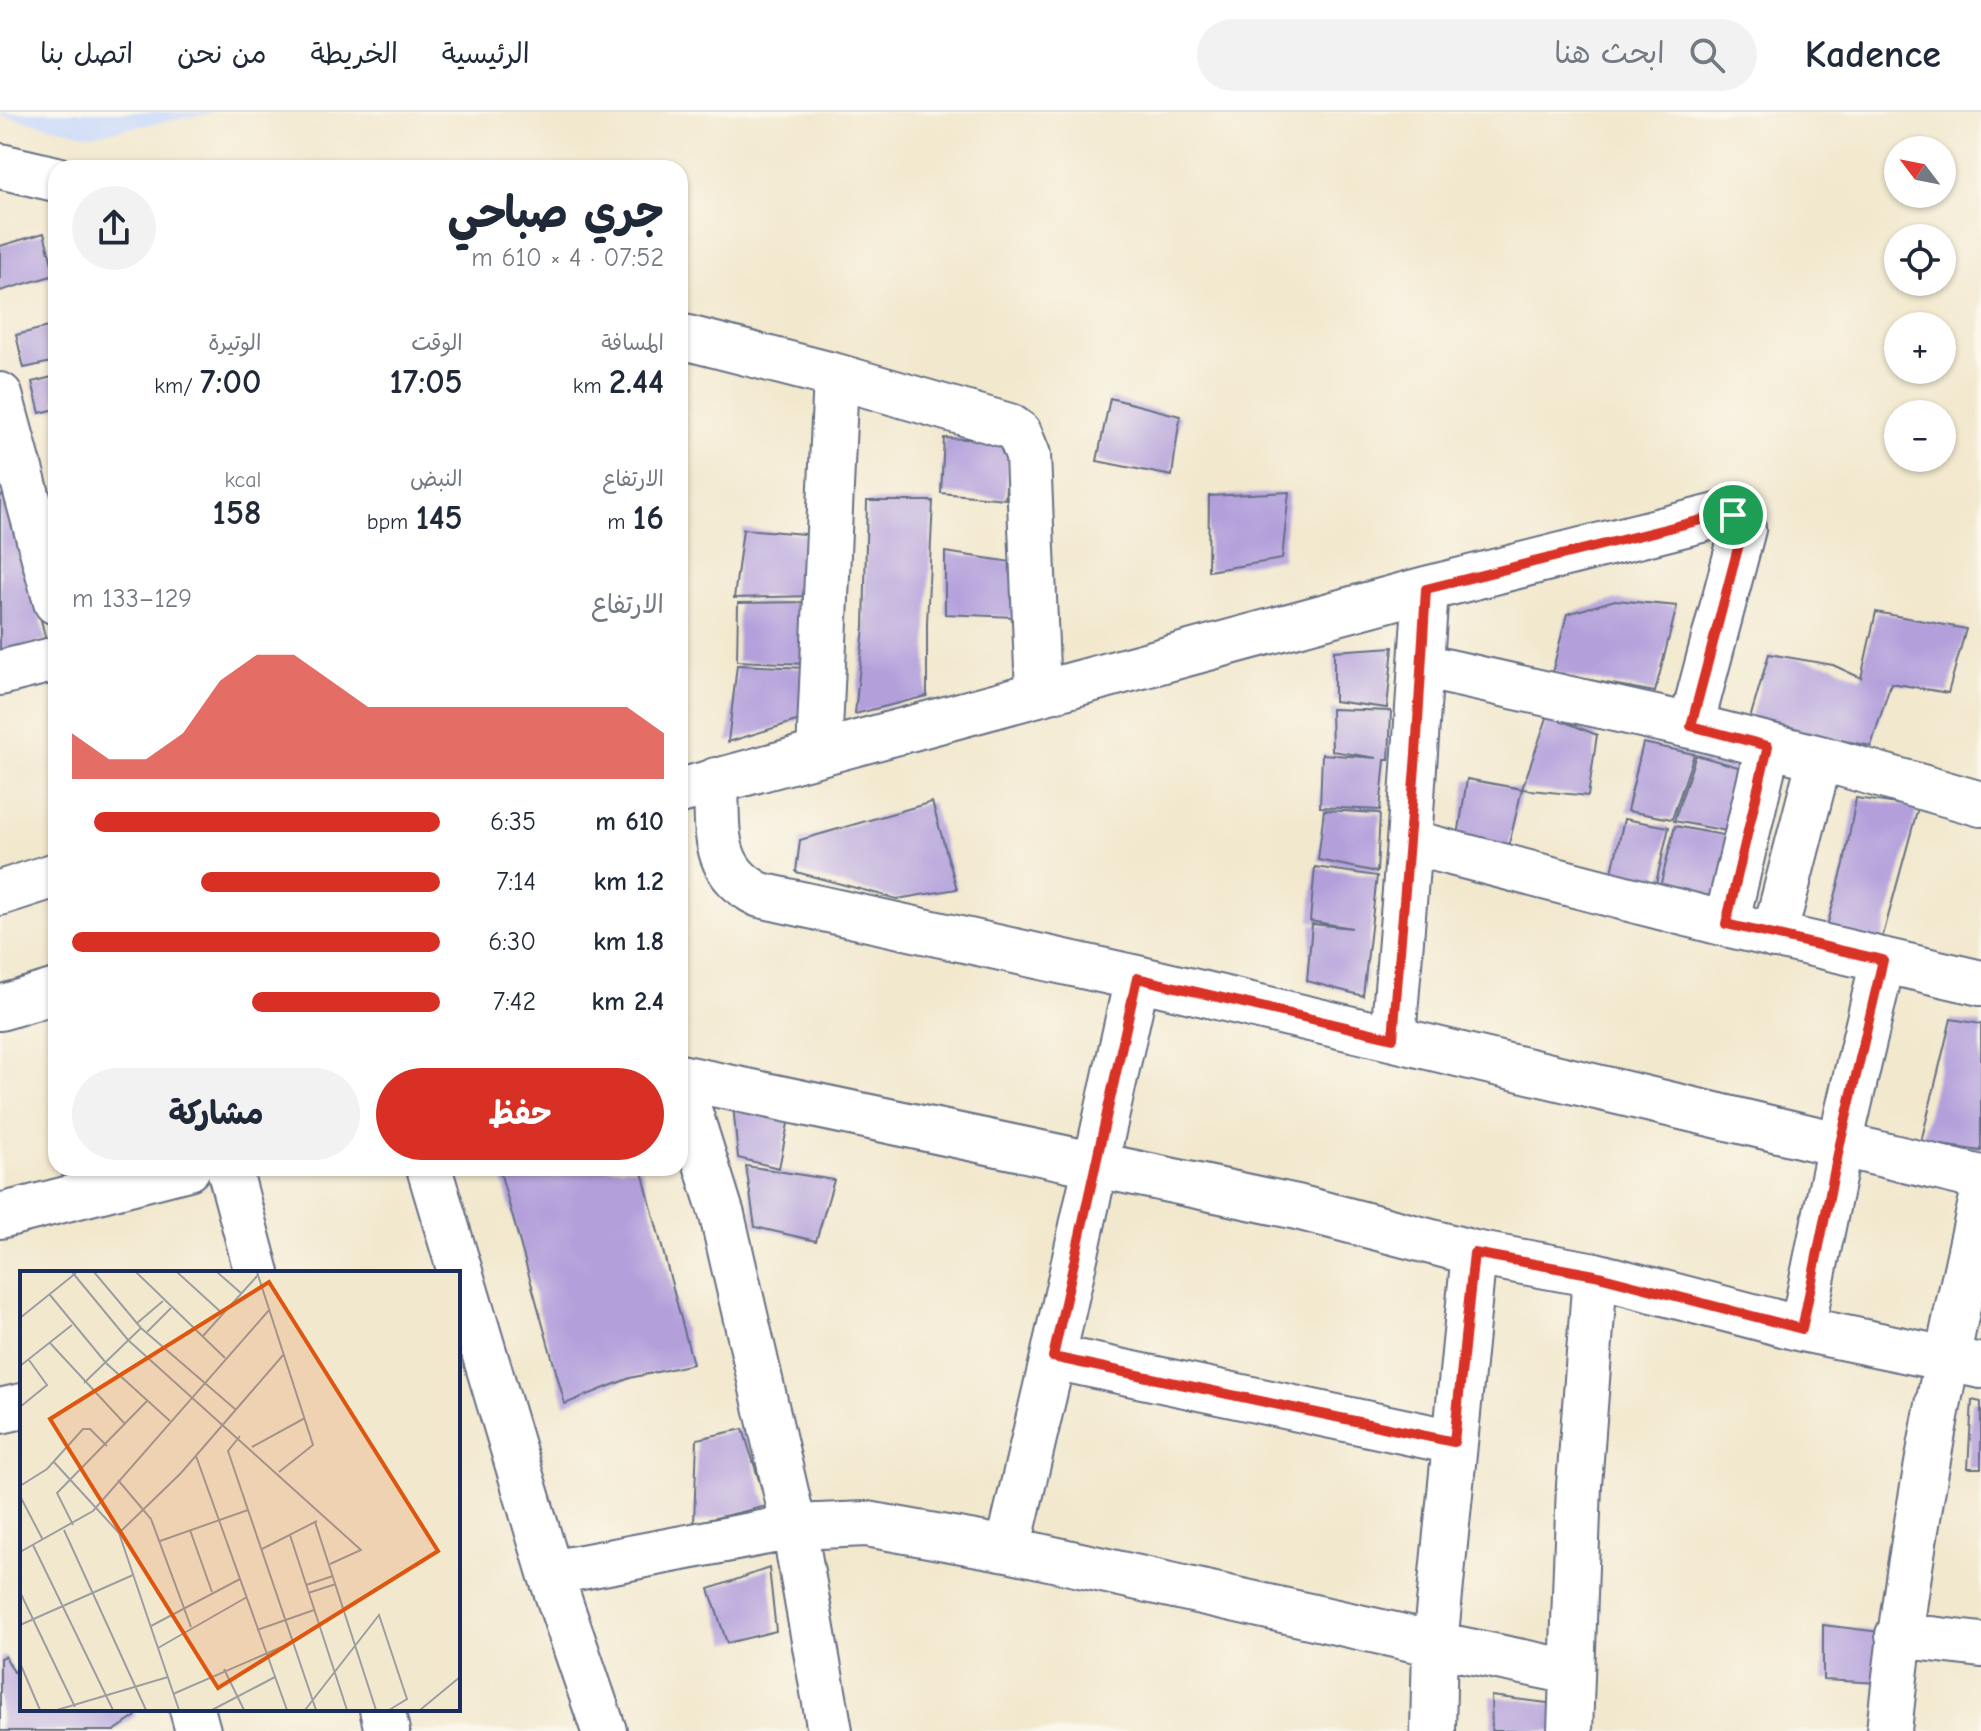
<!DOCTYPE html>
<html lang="ar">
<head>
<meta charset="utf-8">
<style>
	body { margin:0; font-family:"Comic Neue","Playpen Sans Arabic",sans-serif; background:#f2f2f3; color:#1f2937; direction:rtl; height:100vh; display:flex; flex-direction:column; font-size:30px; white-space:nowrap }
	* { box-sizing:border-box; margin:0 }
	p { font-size:26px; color:#747a83 }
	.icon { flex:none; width:44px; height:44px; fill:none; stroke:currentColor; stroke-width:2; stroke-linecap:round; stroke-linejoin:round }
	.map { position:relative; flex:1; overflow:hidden; direction:ltr }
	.drawer { position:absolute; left:48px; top:48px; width:640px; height:1016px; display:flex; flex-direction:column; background:#fff; border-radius:24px; box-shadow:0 2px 6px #0004; direction:rtl }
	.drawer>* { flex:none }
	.needle { width:52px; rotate:302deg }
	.buttons { position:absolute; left:1884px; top:24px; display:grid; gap:16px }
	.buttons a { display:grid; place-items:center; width:72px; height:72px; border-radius:50%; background:#fff; box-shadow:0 2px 6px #0004; font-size:40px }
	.pin { position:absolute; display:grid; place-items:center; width:68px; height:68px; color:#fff; margin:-34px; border:4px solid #fff; border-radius:50%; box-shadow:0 2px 8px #0007 }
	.round { display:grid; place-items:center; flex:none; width:84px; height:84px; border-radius:42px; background:#f2f2f3 }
	.head { display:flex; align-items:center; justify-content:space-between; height:136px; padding:0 24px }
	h1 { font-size:44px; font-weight:700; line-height:60px }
	.figures { display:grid; grid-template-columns:repeat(3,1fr); gap:12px; height:136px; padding:8px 24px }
	.figures div { display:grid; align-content:center }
	.figures b { font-size:34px; font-weight:700 }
	.figures small { font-size:22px; font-weight:400 }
	.figures p { font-size:22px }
	.chart { height:224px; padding:16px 24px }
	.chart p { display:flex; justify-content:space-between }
	.chart svg { width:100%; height:144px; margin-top:8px; fill:#d93025; opacity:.7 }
	.action { display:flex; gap:16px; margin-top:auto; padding:16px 24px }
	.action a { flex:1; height:92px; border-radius:48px; background:#d93025; color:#fff; font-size:32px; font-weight:700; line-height:92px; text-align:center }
	.action a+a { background:#f2f2f3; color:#1f2937 }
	ul { padding:0 24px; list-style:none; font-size:26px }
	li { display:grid; grid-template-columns:128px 96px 1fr; align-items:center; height:60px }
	li i { height:20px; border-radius:10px; background:#d93025 }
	header { display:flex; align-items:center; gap:48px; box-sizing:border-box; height:112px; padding:0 40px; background:#fff; border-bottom:2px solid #e0e1e3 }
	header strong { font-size:38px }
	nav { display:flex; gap:44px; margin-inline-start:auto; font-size:28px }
	.search { width:560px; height:72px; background:#f2f2f3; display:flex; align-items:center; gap:20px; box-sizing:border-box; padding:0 28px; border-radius:44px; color:#747a83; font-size:30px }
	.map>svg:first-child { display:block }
	.built { fill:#ccdbf9 }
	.building { fill:#b3a0db }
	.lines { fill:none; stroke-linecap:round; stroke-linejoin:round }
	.minor-casing { stroke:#667085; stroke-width:48 }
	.minor { stroke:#fff; stroke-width:44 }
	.route-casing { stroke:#fff; stroke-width:16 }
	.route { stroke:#d93025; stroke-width:10 }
	.inset-road { fill:none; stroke:#9c9ea1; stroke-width:2 }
	.view { fill:#de5710; fill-opacity:0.15; stroke:#de5710; stroke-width:4 }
	.inset-edge { fill:none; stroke:#1b2f5e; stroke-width:4 }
</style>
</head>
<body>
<header>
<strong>Kadence</strong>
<div class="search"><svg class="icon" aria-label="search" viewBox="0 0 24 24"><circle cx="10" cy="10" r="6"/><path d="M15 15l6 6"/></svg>ابحث هنا</div>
<nav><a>الرئيسية</a><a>الخريطة</a><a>من نحن</a><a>اتصل بنا</a></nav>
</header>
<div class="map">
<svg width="1981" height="1619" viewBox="0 0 1981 1619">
	<rect width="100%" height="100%" fill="#fbf7ec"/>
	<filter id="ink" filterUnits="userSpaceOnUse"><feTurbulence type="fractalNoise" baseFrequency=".0125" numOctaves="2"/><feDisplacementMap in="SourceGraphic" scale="16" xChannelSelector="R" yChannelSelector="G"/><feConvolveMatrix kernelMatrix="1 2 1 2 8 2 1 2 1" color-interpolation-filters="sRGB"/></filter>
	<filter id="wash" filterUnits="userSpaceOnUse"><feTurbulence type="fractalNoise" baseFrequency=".006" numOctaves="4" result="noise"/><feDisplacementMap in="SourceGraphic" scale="32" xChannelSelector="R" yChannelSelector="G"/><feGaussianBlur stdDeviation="1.8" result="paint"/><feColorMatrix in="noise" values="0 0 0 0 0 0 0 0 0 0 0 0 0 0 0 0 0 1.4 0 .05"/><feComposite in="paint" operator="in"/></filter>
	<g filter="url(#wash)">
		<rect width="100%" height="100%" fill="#f2e8ce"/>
		<path class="built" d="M0 0H219L90 23 0 3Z"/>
		<g id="blocks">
			<path class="building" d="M44 121 55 163 0 179V134Z
				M56 213V249L24 256 16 223Z
				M56 264V297L40 301 32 270Z
				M1110 286 1180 304 1172 364 1097 349Z
				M944 326 1010 329 1005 387 941 381Z
				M1289 380 1282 447 1208 459 1209 384Z
				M9 381 46 528 0 541V384Z
				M867 389H933L927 511V584L855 602 864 515Z
				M743 417 816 423 810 484 734 486Z
				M945 440 1018 451 1014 505 945 502Z
				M1615 488 1677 494 1655 580 1552 561 1567 502Z
				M814 490 808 552 737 549 738 491Z
				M1876 500 1966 517 1948 581 1891 571 1871 634 1749 610 1769 542 1833 553 1861 566Z
				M1393 535 1387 596 1334 589V539Z
				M737 553 807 556 803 607 728 630Z
				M1331 597 1391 599 1389 648H1385L1380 698 1320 695 1322 642 1377 646 1332 639Z
				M1548 603 1597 623 1588 684 1522 677 1507 741 1456 737 1467 667 1522 677Z
				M1643 631 1694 642 1672 707 1627 699Z
				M1696 643 1759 661 1743 722 1674 709Z
				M1856 686 1918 695 1879 838 1824 825 1844 752Z
				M932 690 957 777 897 787 796 760 800 728Z
				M1324 698 1380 701 1377 760 1318 748Z
				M1624 707 1669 715 1653 784 1608 778Z
				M1675 714 1744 727 1719 802 1658 783Z
				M1315 755 1377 764 1363 884 1307 869 1312 812 1352 816 1310 809Z
				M1951 907 1981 912V1039L1921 1030Z
				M732 982 792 992 779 1056 738 1046Z
				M746 1054 834 1068 816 1129 755 1115Z
				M499 1056H641L693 1252 630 1266 565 1292Z
				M1972 1288 1981 1290V1356H1968Z
				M743 1317 767 1394 694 1411 697 1327Z
				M769 1456 776 1519 727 1531 709 1477Z
				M1823 1513 1889 1521 1881 1571 1823 1568Z
				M5 1544 14 1560 22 1555V1597H134L136 1604 114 1619H0V1546Z
				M1491 1584 1555 1592 1554 1619H1492Z"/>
		</g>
	</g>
	<g filter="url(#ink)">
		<use href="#blocks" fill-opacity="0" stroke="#667085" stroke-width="2"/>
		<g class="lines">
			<defs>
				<path id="minor" d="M0 54 56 67
					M680 224 836 264 1009 314 1019 321 1028 343 1038 580
					M0 283 56 490
					M1422 554 1691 614 1820 646 1981 692
					M0 561 56 547
					M819 641 836 264
					M716 668C718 716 710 759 760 783L1137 866 1981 1066
					M680 679 1426 477 1725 402 1733 403 1743 417 1691 614
					M1409 730 1726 812 1981 871
					M0 781 56 763
					M1726 812 1768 634
					M1774 824 1820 646
					M0 896 56 879
					M1393 926 1409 730 1426 477
					M680 965 1297 1095 1474 1141 1595 1163 1802 1217 1981 1254
					M680 969 722 1103 794 1415 830 1619
					M229 1056 257 1161
					M429 1056 550 1461 604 1619
					M0 1104 188 1056
					M1802 1217 1840 1032 1883 848
					M1053 1245 1454 1330
					M0 1299 22 1294
					M1008 1437 1053 1245 1137 866
					M550 1461 794 1415 867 1412 1008 1437 1435 1532 1571 1560
					M1898 1523 1981 1533
					M192 1597 198 1619
					M382 1597 387 1619
					M1433 1619 1435 1532 1474 1141
					M1570 1619 1579 1373 1595 1163
					M1889 1619C1907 1441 1941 1265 1981 1090"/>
			</defs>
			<use href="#minor" class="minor-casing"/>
			<use href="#minor" class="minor"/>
		</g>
	</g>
	<g class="lines" filter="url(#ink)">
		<defs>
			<path id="route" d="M1725 402 1733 403 1743 417 1691 614 1768 634 1726 812 1883 848 1840 1032 1802 1217 1595 1163 1474 1141 1454 1330 1053 1245 1137 866 1393 926 1416 642 1426 477Z"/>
		</defs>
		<use href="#route" class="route-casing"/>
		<use href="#route" class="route"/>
	</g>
	<g transform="translate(20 1159)">
		<rect width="440" height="440" fill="#f2e8ce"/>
		<path class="inset-road" d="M52 1 108 69 341 279 310 293M74 1 121 57 215 138M116 1 205 87M157 1 203 43M197 1 222 23M237 1 293 174 259 201M30 24 86 92 150 150M0 47 56 2M116 53 143 30M126 62 151 37M182 66 238 4M30 72 105 153M0 95 52 54M64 112 121 57M0 136 27 114 9 89M220 165 208 180 296 439M232 176 285 147M176 185 267 439M33 190 99 262 159 439M98 209 131 248 171 356M0 215 27 198 63 158H70L87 175M0 225 23 269M295 251 356 439M53 254 37 222 127 130M44 259 126 439M170 259 192 321M99 262 161 202 264 83M270 264 327 439M140 270 228 239M13 274 93 439M242 278 297 250M0 281 73 240 250 38M286 314 313 305M0 321 55 436M288 322 316 313M0 354 113 304M131 355 220 308M237 359 294 339M138 377 227 326M0 392 20 439M204 398 224 439M153 423 273 371M37 439 148 406M192 439 255 406M285 439 359 344 387 428 369 439M400 439 440 406"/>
		<path class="view" d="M249 11 418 280 198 417 30 148Z"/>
		<rect width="440" height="440" class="inset-edge"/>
	</g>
</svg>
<div class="buttons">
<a><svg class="needle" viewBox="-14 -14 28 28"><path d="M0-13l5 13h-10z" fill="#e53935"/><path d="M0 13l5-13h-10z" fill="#747a83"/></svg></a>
<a><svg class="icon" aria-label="locate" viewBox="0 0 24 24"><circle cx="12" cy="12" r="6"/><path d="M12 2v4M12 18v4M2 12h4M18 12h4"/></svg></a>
<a>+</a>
<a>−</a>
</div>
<div class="pin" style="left:1733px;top:403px;background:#1e9e55"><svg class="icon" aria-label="arrive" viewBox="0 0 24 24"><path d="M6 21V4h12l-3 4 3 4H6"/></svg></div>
<section class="drawer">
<div class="head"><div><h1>جري صباحي</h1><p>07:52 · 4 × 610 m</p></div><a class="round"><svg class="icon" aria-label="share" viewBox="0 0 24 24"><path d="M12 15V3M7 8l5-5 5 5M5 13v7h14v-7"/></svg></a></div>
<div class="figures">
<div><p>المسافة</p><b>2.44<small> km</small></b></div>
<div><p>الوقت</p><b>17:05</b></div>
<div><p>الوتيرة</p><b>7:00<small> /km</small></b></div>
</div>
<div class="figures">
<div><p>الارتفاع</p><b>16<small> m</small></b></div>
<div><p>النبض</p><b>145<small> bpm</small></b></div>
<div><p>kcal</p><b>158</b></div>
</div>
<div class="chart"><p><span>الارتفاع</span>129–133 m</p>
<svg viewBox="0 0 160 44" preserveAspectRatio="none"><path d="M0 44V30L10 38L20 38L30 30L40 14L50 6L60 6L70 14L80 22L90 22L100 22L110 22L120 22L130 22L140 22L150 22L160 30V44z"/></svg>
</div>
<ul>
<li><b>610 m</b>6:35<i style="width:94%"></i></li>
<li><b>1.2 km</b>7:14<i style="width:65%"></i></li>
<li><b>1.8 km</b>6:30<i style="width:100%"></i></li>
<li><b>2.4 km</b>7:42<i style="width:51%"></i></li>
</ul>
<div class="action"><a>حفظ</a><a>مشاركة</a></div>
</section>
</div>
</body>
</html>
